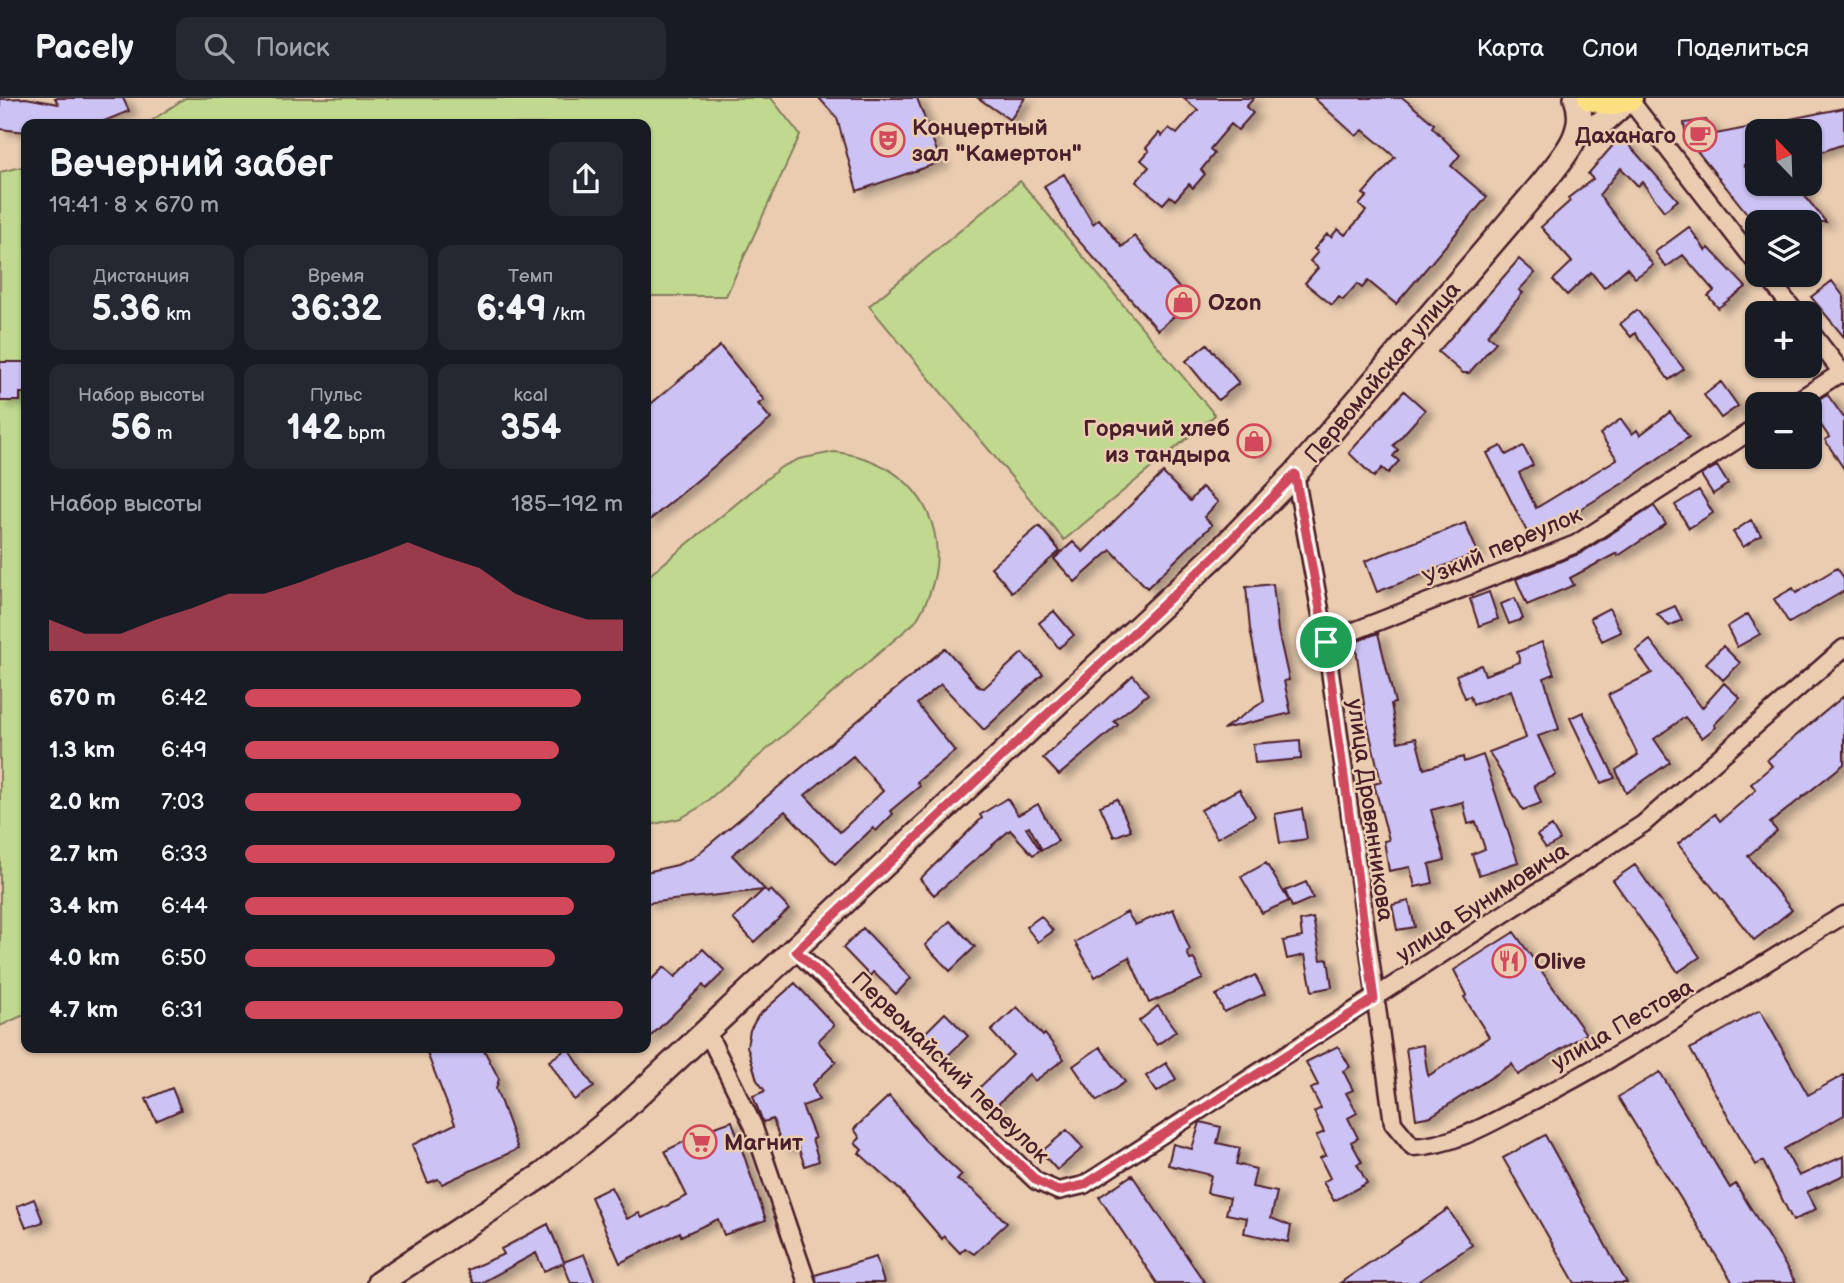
<!DOCTYPE html>
<html lang="ru">
<head>
<meta charset="utf-8">
<style>
	body { margin:0; font-family:"Balsamiq Sans",sans-serif; background:#242831; color:#f1f3f6; height:100vh; display:flex; flex-direction:column; font-size:26px; white-space:nowrap }
	* { box-sizing:border-box; margin:0 }
	p { font-size:23px; color:#9ea1a6 }
	.icon { flex:none; width:38px; height:38px; fill:none; stroke:currentColor; stroke-width:2; stroke-linecap:round; stroke-linejoin:round }
	.map { position:relative; flex:1; overflow:hidden }
	.sheet { position:absolute; left:21px; top:21px; width:630px; height:934px; display:flex; flex-direction:column; background:#171b24; border-radius:14px; box-shadow:0 2px 5px #0004 }
	.sheet>* { flex:none }
	.needle { width:46px; rotate:337deg }
	.buttons { position:absolute; left:1745px; top:21px; display:grid; gap:14px }
	.buttons a { display:grid; place-items:center; width:77px; height:77px; border-radius:14px; background:#171b24; box-shadow:0 2px 5px #0004; font-size:35px }
	.pin { position:absolute; display:grid; place-items:center; width:60px; height:60px; color:#fff; margin:-30px; border:4px solid #fff; border-radius:50%; box-shadow:0 2px 7px #0007 }
	.round { display:grid; place-items:center; flex:none; width:74px; height:74px; border-radius:14px; background:#242831 }
	.headline { display:flex; align-items:center; justify-content:space-between; height:119px; padding:0 28px }
	h1 { font-size:38px; font-weight:600; line-height:52px }
	.figures { display:grid; grid-template-columns:repeat(3,1fr); gap:10px; height:119px; padding:7px 28px }
	.figures div { display:grid; align-content:center; border-radius:14px; background:#242831; text-align:center }
	.figures b { font-size:35px; font-weight:600 }
	.figures small { font-size:19px; font-weight:400 }
	.figures p { font-size:19px }
	.chart { height:196px; padding:14px 28px }
	.chart p { display:flex; justify-content:space-between }
	.chart svg { width:100%; height:126px; margin-top:7px; fill:#d1495b; opacity:.7 }
	ul { padding:0 28px; list-style:none; font-size:23px }
	li { display:grid; grid-template-columns:112px 84px 1fr; align-items:center; height:52px }
	li i { height:18px; border-radius:9px; background:#d1495b }
	header { display:flex; align-items:center; gap:42px; box-sizing:border-box; height:98px; padding:0 35px; background:#171b24; border-bottom:2px solid #363941 }
	header strong { font-size:33px }
	nav { display:flex; gap:38px; margin-inline-start:auto; font-size:24px }
	.search { width:490px; height:63px; background:#242831; display:flex; align-items:center; gap:18px; box-sizing:border-box; padding:0 24px; border-radius:14px; color:#9ea1a6; font-size:26px }
	.map>svg:first-child { display:block }
	.green { fill:#c0d98f; stroke:#857c5d; stroke-width:2 }
	.building { fill:#ccc2f4; stroke:#4a1f2b; stroke-width:2; fill-rule:evenodd; filter:url(#shadow) }
	.lines { fill:none; stroke-linecap:round; stroke-linejoin:round }
	.street-casing { stroke:#4a1f2b; stroke-width:21 }
	.secondary-casing { stroke:#4a1f2b; stroke-width:28 }
	.primary-casing { stroke:#4a1f2b; stroke-width:30 }
	.street { stroke:#eacdb1; stroke-width:16 }
	.secondary { stroke:#eacdb1; stroke-width:23 }
	.primary { stroke:#fedf80; stroke-width:24 }
	.route-casing { stroke:#fff; stroke-width:14 }
	.route { stroke:#d1495b; stroke-width:9 }
	.labels { text-anchor:middle; stroke-width:5; stroke-linejoin:round; paint-order:stroke }
	.poi-label { font-size:23px; font-weight:bold; fill:#4a1f2b; stroke:#eacdb1; text-anchor:start }
	.street-label { font-size:23px; fill:#4a1f2b; stroke:#eacdb1 }
</style>
</head>
<body>
<header>
<strong>Pacely</strong>
<div class="search"><svg class="icon" aria-label="search" viewBox="0 0 24 24"><circle cx="10" cy="10" r="6"/><path d="M15 15l6 6"/></svg>Поиск</div>
<nav><a>Карта</a><a>Слои</a><a>Поделиться</a></nav>
</header>
<div class="map">
<svg width="1844" height="1185" viewBox="0 0 1844 1185">
	<defs>
		<filter id="shadow"><feDropShadow dx="8" dy="4.5" stdDeviation="3.5" flood-color="#0004"/></filter>
	</defs>
	<rect width="100%" height="100%" fill="#eacdb1"/>
	<filter id="ink" filterUnits="userSpaceOnUse"><feTurbulence type="fractalNoise" baseFrequency=".0143" numOctaves="2"/><feDisplacementMap in="SourceGraphic" scale="14" xChannelSelector="R" yChannelSelector="G"/><feConvolveMatrix kernelMatrix="1 2 1 2 8 2 1 2 1" color-interpolation-filters="sRGB"/></filter>
	<g filter="url(#ink)">
		<path class="green" d="M185 0H771L800 37 726 198H646V26H147Z
			M26 68V916L0 928V74Z
			M1020 83 1215 317 1064 442 869 208Z
			M834 354C925 363 965 448 915 524L700 709 681 720 646 728V480L781 369 799 361Z"/>
		<path class="building" d="M26 0 58 6 55 0H123L129 13 97 26H26V34L0 31V1Z
			M819 0H917L941 64 857 93 837 20Z
			M978 0H1025L1010 22Z
			M1183 0H1254L1246 9 1253 15 1238 32 1231 26 1210 51 1214 56 1201 72 1205 76 1193 90 1189 86 1175 102 1170 98 1163 106 1136 84 1149 69 1141 62 1149 53 1146 50 1159 35 1162 38 1169 30 1177 36 1198 12Z
			M1314 0H1403L1434 26 1432 29 1460 57 1451 68 1487 99 1396 206 1368 183 1362 190 1357 186 1343 202 1339 199 1332 207 1305 185 1318 170 1310 163 1318 154 1314 151 1327 136 1331 139 1338 131 1345 137 1366 113 1359 107 1367 98 1363 96 1395 59 1363 32 1356 38Z
			M1844 10V46L1810 58V33H1767L1766 26Z
			M1706 22 1716 36 1757 28V57L1744 67 1757 86H1795L1826 124H1754L1686 39 1684 25Z
			M1621 38 1678 102 1664 113 1642 84 1638 88 1621 70 1599 97 1653 167 1635 180 1627 170 1604 190 1591 174 1567 197 1553 182 1572 164 1541 129 1570 103 1568 100 1593 81 1588 76Z
			M1064 76 1093 126 1099 121 1122 149 1134 138 1191 204 1158 232 1070 133 1044 88Z
			M1689 129 1706 153 1709 150 1746 189 1718 210 1708 198 1714 193 1683 157 1666 169 1655 154Z
			M1519 161 1535 175 1519 192 1523 195 1487 237 1496 244 1469 275H1463L1438 254Z
			M1832 183 1844 199V239L1811 199Z
			M1637 212 1684 271 1669 282 1635 235 1631 239 1620 226Z
			M1207 246 1239 285 1218 302 1186 263Z
			M720 248 764 302 758 306 771 321 646 425V310Z
			M0 264H26V295H20V303H0Z
			M1721 284 1738 308 1721 320 1704 297Z
			M1404 293 1425 312 1393 348 1398 352 1393 358 1399 363 1388 375 1382 370 1374 379 1349 355Z
			M1827 296 1844 320V371L1825 342 1829 339 1810 311V307Z
			M1670 314 1689 339 1620 387 1561 423 1528 436 1487 355 1501 348 1506 357 1523 348 1533 367 1519 375 1536 410 1617 361 1600 336 1621 321 1632 336 1637 332 1640 337Z
			M1252 329 1268 343 1255 358 1239 344Z
			M1717 368 1728 386 1713 396 1701 377Z
			M1163 375 1190 403 1202 389 1218 404 1204 419 1212 427 1147 490 1111 452 1075 484 1054 461 1073 444 1083 454Z
			M1699 392 1713 415 1689 430 1675 407Z
			M1654 408 1666 426 1618 458 1617 455 1570 480 1574 487 1527 507 1516 481 1581 455Z
			M1751 422 1761 437 1743 449 1733 434Z
			M1465 425 1478 455 1377 494 1365 463Z
			M1039 428 1060 453 1012 494 991 469Z
			M1837 470 1844 480V493L1789 525 1774 501 1793 490 1796 495Z
			M1273 486 1278 533 1289 582 1284 583 1291 615 1223 631 1264 603 1250 531 1246 489Z
			M1489 494 1498 521 1479 528 1470 501Z
			M1515 500 1523 521 1509 526 1501 506Z
			M1675 508 1682 522 1669 528 1657 516Z
			M1609 510 1621 534 1602 543 1590 520Z
			M1054 513 1074 537 1059 550 1039 525Z
			M1748 516 1760 536 1737 549 1727 529Z
			M1378 535 1395 605 1391 606 1398 644 1416 640 1424 671 1463 659 1464 664 1483 657 1518 764 1479 777 1472 756 1485 751 1476 724 1468 726 1463 704 1431 712 1445 762 1429 766 1433 785 1415 789 1410 769 1389 773 1384 743 1389 742 1374 686 1381 684 1366 620 1355 544Z
			M1650 542 1702 610 1724 585 1740 600 1714 627 1716 629 1702 640 1685 619 1654 641 1670 664 1626 695 1616 672 1638 657 1608 597 1652 575 1636 553Z
			M1542 544 1554 576 1544 580 1559 631 1538 638 1556 677 1534 687 1541 705 1523 712 1489 654 1526 640 1511 592 1473 607 1470 598 1465 600 1456 577 1481 567 1485 577 1520 564 1517 554Z
			M1723 548 1740 565 1723 582 1706 565Z
			M945 550 979 589 984 590 1022 555 1043 576 984 632 941 586 917 606 955 653 917 684 920 688 890 713 893 716 876 733 873 730 835 766 785 713 732 757 768 795 771 792 789 811 754 844 733 821 763 792 646 805V774L677 767 693 760ZM853 658 883 693 840 734 805 697Z
			M1133 577 1148 596 1114 623 1118 627 1059 677 1043 660Z
			M1844 598V666L1770 725 1777 733 1748 758 1792 812 1754 842 1678 746 1715 716 1720 723 1756 692 1751 686 1772 668 1767 662Z
			M1583 614 1593 635 1615 680 1601 685 1570 620Z
			M1300 642 1301 661 1255 665 1253 646Z
			M1239 691 1255 718 1217 740 1201 712Z
			M1007 700 1018 717 1038 706 1058 743 1042 752 1029 728 1026 730 1040 752 1033 757 1010 732 934 797 920 781 982 720 980 717Z
			M1117 701 1131 732 1114 739 1100 708Z
			M1302 711 1307 741 1280 745 1275 716Z
			M1552 728 1560 742 1546 750 1537 737Z
			M1266 765 1289 803 1262 815 1241 779Z
			M1635 767 1700 859 1678 874 1613 782Z
			M1306 784 1313 800 1292 809 1285 793Z
			M1409 803 1415 829 1397 832 1392 807Z
			M1173 811 1190 852 1187 854 1190 862 1194 861 1203 881 1149 905 1129 859 1095 879 1075 844 1127 814 1135 827Z
			M1041 818 1053 833 1038 844 1026 829Z
			M1313 820 1321 862 1328 861 1332 889 1312 893 1305 857 1287 861 1283 843 1302 839 1300 823Z
			M950 823 975 849 950 873 925 847Z
			M863 830 911 880 896 896 873 874 870 878 843 850Z
			M1514 834 1586 936 1518 977 1512 966 1431 1018 1416 1021 1406 950 1423 947 1428 978 1489 939 1464 899 1467 897 1454 872Z
			M703 851 725 873 706 891 703 887 646 943V887L664 869 675 879Z
			M1255 877 1265 896 1224 914 1216 897Z
			M795 885 834 927 818 943 836 964 812 987 819 1002 802 1008 815 1040 812 1041 819 1063 805 1068 797 1046 783 1051 773 1021 763 1024 753 998 765 993 757 982 747 948 750 932 758 918Z
			M1158 908 1176 933 1157 947 1139 923Z
			M1017 909 1043 938 1045 936 1064 961 1035 983 1029 976 993 1011 976 993 1013 957 991 933Z
			M1760 912 1808 997 1844 977V1017L1784 1051 1799 1078 1844 1058V1077L1807 1094 1816 1111 1793 1123 1763 1063 1756 1067 1690 951Z
			M945 915 968 938 944 961 922 938Z
			M1338 948 1350 969 1343 973 1353 992 1346 995 1357 1015 1348 1020 1358 1040 1351 1044 1362 1064 1357 1066 1367 1085 1334 1103 1323 1084 1330 1080 1320 1060 1326 1057 1316 1038 1324 1034 1314 1014 1321 1010 1311 991 1318 987 1306 964Z
			M1100 949 1125 984 1097 1003 1073 968Z
			M425 950H483L499 981 496 991 518 1051 442 1086 438 1081 428 1085 412 1047 455 1026Z
			M568 950 594 989 574 1002 549 963Z
			M1166 965 1176 981 1157 994 1146 978Z
			M1660 974 1730 1090 1736 1086 1796 1185H1733L1618 999Z
			M172 990 181 1012 156 1023 146 1001Z
			M889 998 924 1041 962 1077 957 1082 973 1092 1007 1125 974 1156 965 1150 960 1155 944 1138 942 1141 901 1093 859 1055 862 1052 855 1045 860 1040 854 1031Z
			M732 1023 766 1122 724 1137 718 1121 681 1138 680 1134 620 1165 591 1099 611 1089 627 1121 639 1115 642 1120 687 1098 665 1053 690 1041 689 1038Z
			M1200 1024 1221 1029 1217 1045 1240 1050 1236 1066 1256 1071 1252 1089 1277 1094 1271 1120 1291 1128 1288 1144 1244 1135 1247 1120 1226 1116 1230 1100 1207 1095 1211 1077 1168 1067 1173 1046 1192 1051Z
			M1067 1032 1083 1050 1057 1072 1041 1054Z
			M1545 1037 1612 1159 1627 1185H1575L1503 1060Z
			M1132 1077 1167 1129 1205 1185H1157L1099 1099Z
			M34 1101 43 1124 26 1130 17 1108Z
			M1448 1111 1472 1147 1416 1185H1340Z
			M548 1126 564 1164 584 1156 595 1185H571L563 1165 544 1173 536 1155 481 1185H473L467 1172 504 1156 501 1151Z
			M876 1159 884 1185H817L815 1177Z"/>
		<g class="lines">
			<defs>
				<path id="street" d="M1629 1 1757 166
					M1766 177 1796 215
					M1810 233 1844 277
					M1792 306 1842 274
					M1295 376 1326 544 1393 1025 1413 1049C1457 1047 1492 1024 1531 1004 1640 949 1739 879 1844 817
					M1326 544 1576 446 1757 329
					M796 853 1036 1083 1058 1093 1084 1087 1643 726 1844 550
					M707 934 753 1027 807 1185"/>
				<path id="secondary" d="M1578 36 1603 24 1629 1
					M379 1185 544 1076 622 1012 1218 455 1295 376 1543 85C1563 59 1589 34 1576 0"/>
				<path id="primary" d="M1590 0 1611 5 1630 0"/>
			</defs>
			<use href="#street" class="street-casing"/>
			<use href="#secondary" class="secondary-casing"/>
			<use href="#primary" class="primary-casing"/>
			<use href="#street" class="street"/>
			<use href="#secondary" class="secondary"/>
			<use href="#primary" class="primary"/>
		</g>
	</g>
	<g class="lines" filter="url(#ink)">
		<defs>
			<path id="route" d="M1295 376 1326 544 1374 901 1084 1087 1058 1093 1037 1083 796 853 1218 455Z"/>
		</defs>
		<use href="#route" class="route-casing"/>
		<use href="#route" class="route"/>
	</g>
	<defs>
		<symbol id="cafe-ring" viewBox="-11 -11 22 22"><circle r="9.5" fill="#eacdb1" stroke="#d1495b" stroke-width="1.5"/><path d="M-5.5-4.5H6V0H3Q3 3.5 0 3.5H-2.5Q-5.5 3.5-5.5 0ZM3-3.2v2h1.7v-2ZM-6 4.5H4V6H-6Z" fill="#d1495b"/></symbol>
		<symbol id="theatre-ring" viewBox="-11 -11 22 22"><circle r="9.5" fill="#eacdb1" stroke="#d1495b" stroke-width="1.5"/><path d="M-5-5.5Q0-4 5-5.5V0Q5 5 0 6Q-5 5-5 0ZM-3.3-2.5H-1v1.5H-3.3ZM1-2.5H3.3v1.5H1ZM-2.8 1Q0 5.5 2.8 1Z" fill="#d1495b"/></symbol>
		<symbol id="shop-ring" viewBox="-11 -11 22 22"><circle r="9.5" fill="#eacdb1" stroke="#d1495b" stroke-width="1.5"/><path d="M-5-2.5h2.3a2.7 3.5 0 0 1 5.4 0H5L5.5 6h-11ZM-1.5-2.5h3a1.5 2.3 0 0 0-3 0Z" fill="#d1495b"/></symbol>
		<symbol id="restaurant-ring" viewBox="-11 -11 22 22"><circle r="9.5" fill="#eacdb1" stroke="#d1495b" stroke-width="1.5"/><path d="M-5-6h1v4h1v-4h1v4h1v-4h1v5L-1.5 .5V6h-2V.5L-5-1ZM5-6V6H3V1.5H1.5Q1.5-4 5-6Z" fill="#d1495b"/></symbol>
		<symbol id="supermarket-ring" viewBox="-11 -11 22 22"><circle r="9.5" fill="#eacdb1" stroke="#d1495b" stroke-width="1.5"/><path d="M-6-5.5h2.5l.6 2H6L4.5 2H-2.5L-4.4-4H-6ZM-1.5 3.2a1.3 1.3 0 1 0 .1 0ZM3 3.2a1.3 1.3 0 1 0 .1 0Z" fill="#d1495b"/></symbol>
	</defs>
	<g fill-rule="evenodd">
		<use href="#cafe-ring" x="1681" y="18" width="38" height="38"/>
		<use href="#theatre-ring" x="869" y="23" width="38" height="38"/>
		<use href="#shop-ring" x="1164" y="185" width="38" height="38"/>
		<use href="#shop-ring" x="1235" y="324" width="38" height="38"/>
		<use href="#restaurant-ring" x="1490" y="844" width="38" height="38"/>
		<use href="#supermarket-ring" x="681" y="1025" width="38" height="38"/>
	</g>
	<g class="labels">
		<g class="poi-label">
			<text x="912" y="37">Концертный<tspan x="912" dy="26">зал "Камертон"</tspan></text>
			<text x="1676" y="45" text-anchor="end">Даханаго</text>
			<text x="1208" y="212">Ozon</text>
			<text x="1230" y="338" text-anchor="end">Горячий хлеб<tspan x="1230" dy="26">из тандыра</tspan></text>
			<text x="1534" y="871">Olive</text>
			<text x="724" y="1052">Магнит</text>
		</g>
		<g class="street-label">
			<text transform="translate(1382 274) rotate(-50)" y="8">Первомайская улица</text>
			<text transform="translate(1502 448) rotate(-23)" y="8">Узкий переулок</text>
			<text transform="translate(1371 712) rotate(82)" y="8">улица Дровянникова</text>
			<text transform="translate(1482 804) rotate(-33)" y="8">улица Бунимовича</text>
			<text transform="translate(1622 926) rotate(-30)" y="8">улица Пестова</text>
			<text transform="translate(951 969) rotate(44)" y="8">Первомайский переулок</text>
		</g>
	</g>
</svg>
<div class="buttons">
<a><svg class="needle" viewBox="-14 -14 28 28"><path d="M0-13l5 13h-10z" fill="#e53935"/><path d="M0 13l5-13h-10z" fill="#9ea1a6"/></svg></a>
<a><svg class="icon" aria-label="layers" viewBox="0 0 24 24"><path d="M12 4l9 5-9 5-9-5zM3 14l9 5 9-5"/></svg></a>
<a>+</a>
<a>−</a>
</div>
<div class="pin" style="left:1326px;top:544px;background:#1e9e55"><svg class="icon" aria-label="arrive" viewBox="0 0 24 24"><path d="M6 21V4h12l-3 4 3 4H6"/></svg></div>
<section class="sheet">
<div class="headline"><div><h1>Вечерний забег</h1><p>19:41 · 8 × 670 m</p></div><a class="round"><svg class="icon" aria-label="share" viewBox="0 0 24 24"><path d="M12 15V3M7 8l5-5 5 5M5 13v7h14v-7"/></svg></a></div>
<div class="figures">
<div><p>Дистанция</p><b>5.36<small> km</small></b></div>
<div><p>Время</p><b>36:32</b></div>
<div><p>Темп</p><b>6:49<small> /km</small></b></div>
</div>
<div class="figures">
<div><p>Набор высоты</p><b>56<small> m</small></b></div>
<div><p>Пульс</p><b>142<small> bpm</small></b></div>
<div><p>kcal</p><b>354</b></div>
</div>
<div class="chart"><p><span>Набор высоты</span>185–192 m</p>
<svg viewBox="0 0 160 44" preserveAspectRatio="none"><path d="M0 44V33L10 38L20 38L30 33L40 29L50 24L60 24L70 20L80 15L90 11L100 6L110 11L120 15L130 24L140 29L150 33L160 33V44z"/></svg>
</div>
<ul>
<li><b>670 m</b>6:42<i style="width:89%"></i></li>
<li><b>1.3 km</b>6:49<i style="width:83%"></i></li>
<li><b>2.0 km</b>7:03<i style="width:73%"></i></li>
<li><b>2.7 km</b>6:33<i style="width:98%"></i></li>
<li><b>3.4 km</b>6:44<i style="width:87%"></i></li>
<li><b>4.0 km</b>6:50<i style="width:82%"></i></li>
<li><b>4.7 km</b>6:31<i style="width:100%"></i></li>
</ul>
</section>
</div>
</body>
</html>
